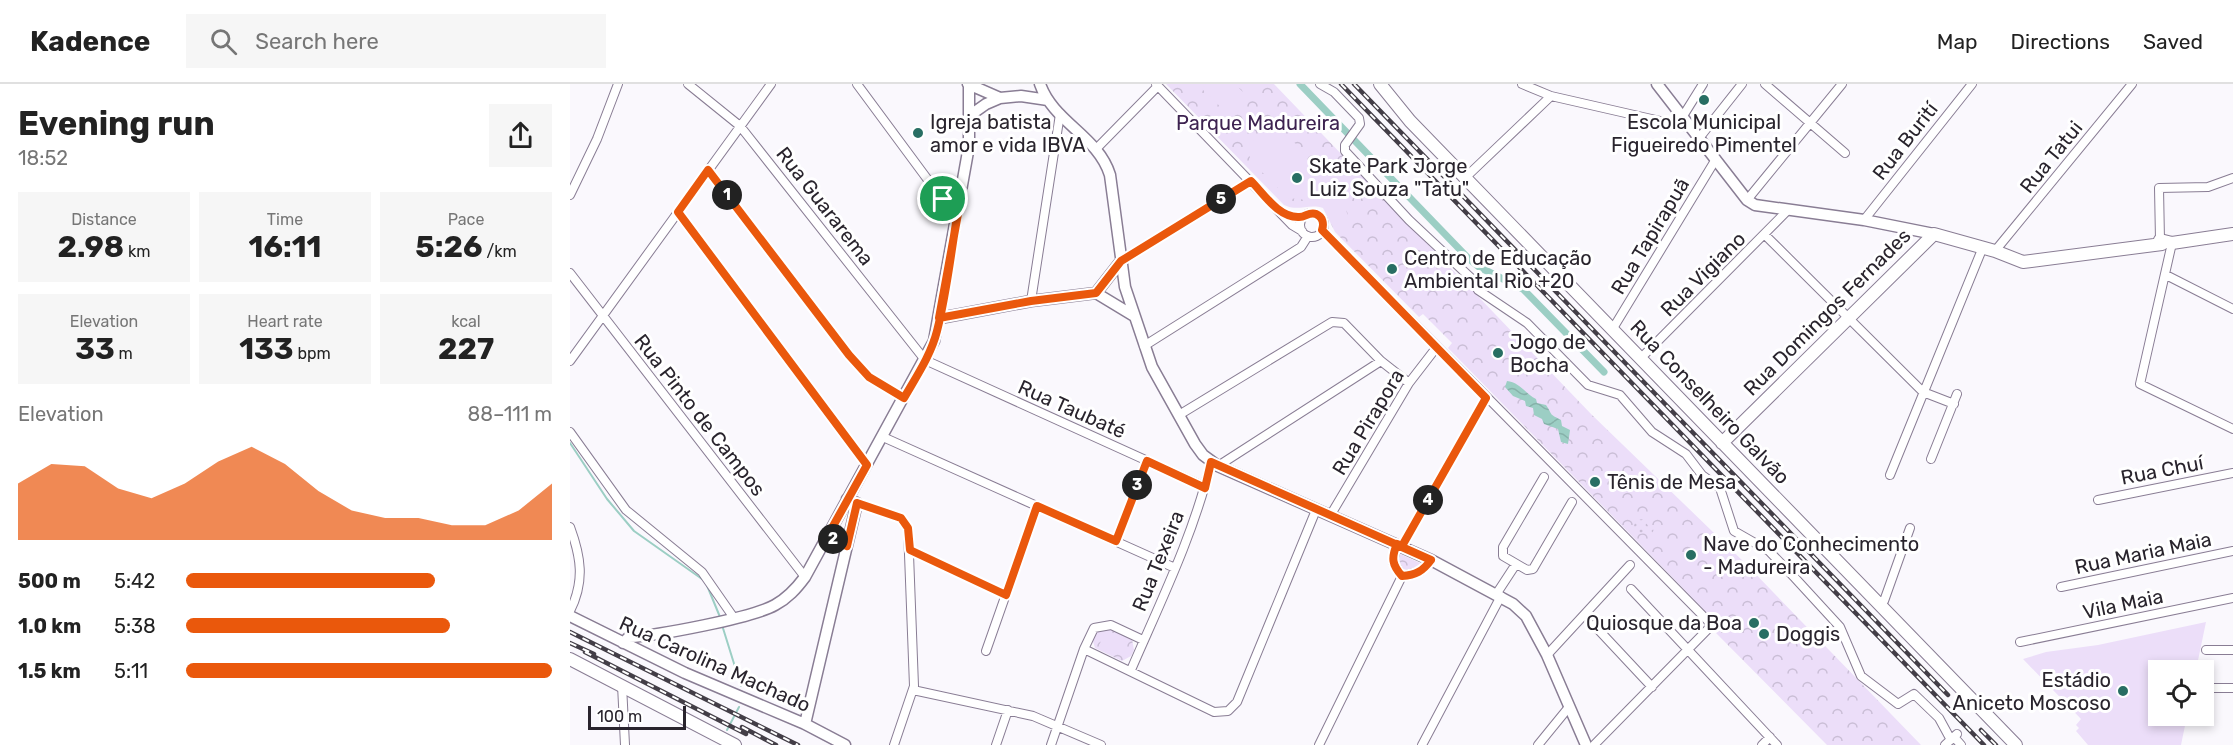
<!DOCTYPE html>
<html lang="en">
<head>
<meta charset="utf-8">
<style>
	body { margin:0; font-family:Rubik,sans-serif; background:#f6f6f6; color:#222; height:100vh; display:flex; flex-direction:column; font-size:22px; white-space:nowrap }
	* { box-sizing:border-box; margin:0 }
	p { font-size:20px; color:#767676 }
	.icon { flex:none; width:33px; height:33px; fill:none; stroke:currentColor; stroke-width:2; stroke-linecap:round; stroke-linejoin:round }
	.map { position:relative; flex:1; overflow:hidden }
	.sheet { display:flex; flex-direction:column; background:#fff; width:570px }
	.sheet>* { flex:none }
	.buttons { position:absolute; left:1578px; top:576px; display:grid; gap:12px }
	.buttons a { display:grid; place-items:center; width:66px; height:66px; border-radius:0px; background:#fff; box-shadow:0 3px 9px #0003; font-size:30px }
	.scale { position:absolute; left:18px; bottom:15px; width:98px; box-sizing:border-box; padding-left:6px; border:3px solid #29242d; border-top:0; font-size:16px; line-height:21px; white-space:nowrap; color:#29242d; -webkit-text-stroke:4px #fff; paint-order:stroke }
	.pin { position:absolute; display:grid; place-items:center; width:51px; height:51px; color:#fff; margin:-26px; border:3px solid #fff; border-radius:50%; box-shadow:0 2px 6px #0007 }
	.km { position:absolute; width:30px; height:30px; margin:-15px; border-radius:50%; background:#222; color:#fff; font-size:16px; line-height:30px; text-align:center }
	.round { display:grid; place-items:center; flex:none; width:63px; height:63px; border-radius:0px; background:#f6f6f6 }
	.head { display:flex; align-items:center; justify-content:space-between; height:102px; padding:0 18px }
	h1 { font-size:33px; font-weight:700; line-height:45px }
	.metrics { display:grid; grid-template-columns:repeat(3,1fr); gap:9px; height:102px; padding:6px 18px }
	.metrics div { display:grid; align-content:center; border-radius:0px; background:#f6f6f6; text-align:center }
	.metrics b { font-size:30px; font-weight:700 }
	.metrics small { font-size:16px; font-weight:400 }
	.metrics p { font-size:16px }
	.chart { height:168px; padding:12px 18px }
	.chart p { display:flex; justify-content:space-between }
	.chart svg { width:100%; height:108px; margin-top:6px; fill:#ea580c; opacity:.7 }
	ul { padding:0 18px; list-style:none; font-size:20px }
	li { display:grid; grid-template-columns:96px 72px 1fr; align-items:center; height:45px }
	li i { height:15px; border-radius:8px; background:#ea580c }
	header { display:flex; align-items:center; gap:36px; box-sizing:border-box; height:84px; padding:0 30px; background:#fff; border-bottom:2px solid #e0e0e0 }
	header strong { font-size:28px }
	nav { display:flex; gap:33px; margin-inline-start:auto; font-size:21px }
	.search { width:420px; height:54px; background:#f6f6f6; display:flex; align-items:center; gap:15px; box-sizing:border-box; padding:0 21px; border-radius:0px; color:#767676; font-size:22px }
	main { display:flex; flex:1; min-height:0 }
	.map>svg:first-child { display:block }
	.park { fill:url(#park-crowns) }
	.garden { fill:url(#garden-dots) }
	.pitch { fill:#ecdef9 }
	.water { fill:url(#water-waves) }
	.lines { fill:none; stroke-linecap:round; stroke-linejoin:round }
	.stream { stroke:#9ccec4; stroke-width:2 }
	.canal { stroke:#9ccec4; stroke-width:7 }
	.street-casing { stroke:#897d94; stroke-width:10 }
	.secondary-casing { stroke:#897d94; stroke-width:13 }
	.primary-casing { stroke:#897d94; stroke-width:14 }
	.street { stroke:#fff; stroke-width:8 }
	.secondary { stroke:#fff; stroke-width:10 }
	.primary { stroke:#fff; stroke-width:12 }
	.rail-casing { stroke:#433e47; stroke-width:4.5 }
	.rail { stroke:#fff; stroke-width:2; stroke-dasharray:7; stroke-linecap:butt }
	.route-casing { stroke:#fff; stroke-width:12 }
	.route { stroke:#ea580c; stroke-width:8 }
	.poi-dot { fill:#286e63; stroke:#fff; stroke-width:2 }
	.labels { text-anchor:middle; stroke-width:6; stroke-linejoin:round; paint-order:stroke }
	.poi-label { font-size:20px; fill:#29242d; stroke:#fff; text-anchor:start }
	.park-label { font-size:20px; fill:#3d2250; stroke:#fff }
	.street-label { font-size:20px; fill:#29242d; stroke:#fff }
</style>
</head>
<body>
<header>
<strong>Kadence</strong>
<div class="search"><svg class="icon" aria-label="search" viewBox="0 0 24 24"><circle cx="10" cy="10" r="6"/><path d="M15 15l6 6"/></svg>Search here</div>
<nav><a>Map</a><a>Directions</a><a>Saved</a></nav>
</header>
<main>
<section class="sheet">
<div class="head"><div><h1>Evening run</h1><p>18:52</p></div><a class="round"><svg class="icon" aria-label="share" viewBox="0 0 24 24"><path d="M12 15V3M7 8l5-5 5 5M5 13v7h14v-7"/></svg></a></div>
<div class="metrics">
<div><p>Distance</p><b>2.98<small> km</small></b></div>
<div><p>Time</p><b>16:11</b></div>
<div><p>Pace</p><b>5:26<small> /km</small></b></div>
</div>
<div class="metrics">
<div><p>Elevation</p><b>33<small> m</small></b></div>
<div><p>Heart rate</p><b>133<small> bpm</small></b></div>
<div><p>kcal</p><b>227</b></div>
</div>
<div class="chart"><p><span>Elevation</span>88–111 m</p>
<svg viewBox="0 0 160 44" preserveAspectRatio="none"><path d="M0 44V21L10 13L20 14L30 23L40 27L50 21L60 12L70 6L80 13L90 24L100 32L110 35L120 35L130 38L140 38L150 32L160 21V44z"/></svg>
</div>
<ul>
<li><b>500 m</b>5:42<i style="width:68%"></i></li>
<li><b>1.0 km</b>5:38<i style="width:72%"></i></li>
<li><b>1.5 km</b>5:11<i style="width:100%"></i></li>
</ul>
</section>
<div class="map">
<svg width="1663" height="661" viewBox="0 0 1663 661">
	<defs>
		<pattern id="park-crowns" width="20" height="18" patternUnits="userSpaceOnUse" patternTransform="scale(1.5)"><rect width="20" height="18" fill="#ecdef9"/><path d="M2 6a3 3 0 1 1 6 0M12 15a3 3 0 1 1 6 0" fill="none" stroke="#cabed6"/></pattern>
		<pattern id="garden-dots" width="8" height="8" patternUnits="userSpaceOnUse" patternTransform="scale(1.5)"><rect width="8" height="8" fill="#ecdef9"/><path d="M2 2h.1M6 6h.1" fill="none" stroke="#cabed6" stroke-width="1.8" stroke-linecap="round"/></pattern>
		<pattern id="water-waves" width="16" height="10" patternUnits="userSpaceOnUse" patternTransform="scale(1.5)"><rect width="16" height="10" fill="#9ccec4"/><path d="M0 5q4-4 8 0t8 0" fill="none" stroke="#86b1a9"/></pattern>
	</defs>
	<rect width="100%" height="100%" fill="#faf8fd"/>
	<path class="park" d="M596 0H704L1022 331 1174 478 1351 661H1257L1146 549 1151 543 878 264 882 259 853 230 849 233 765 148 753 124C739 119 728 128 714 121Z
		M828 469 852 480 849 486 835 488C828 483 827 478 828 469Z
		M529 544 540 545 562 555 564 566 561 572 552 577 525 564 522 554Z"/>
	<path class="garden" d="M1074 435 1078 442 1084 445 1081 452 1075 449 1068 450 1063 445 1066 436Z"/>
	<path class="pitch" d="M636 0H665L680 15 662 34 632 5Z
		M702 46H708L726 60 743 83 759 96 765 115 776 126 778 132 776 137H771V141H768L763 125 756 118 718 114 680 76 679 60 687 54 700 55Z
		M1016 398a9 9 0 1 1 18 0a9 9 0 1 1-18 0Z
		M1636 538 1626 586H1588V632H1617L1611 661H1518L1506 647 1509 644 1506 641 1511 635 1453 575 1476 568 1528 561Z
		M534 549 557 558 551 571 529 562Z"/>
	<path class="water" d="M937 297C949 298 956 310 966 315L967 319 976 321C984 333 978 329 991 336L992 342 1000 346 998 360 991 358 988 345 974 340 972 335 964 331 963 324 956 322 955 317 943 312 935 303Z"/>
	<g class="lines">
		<path class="stream" d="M0 359 37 415 64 447 132 495
			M136 499 150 533
			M152 541 171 602
			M157 646 169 623"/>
		<path class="canal" d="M730 0 898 174 909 183 953 205 1034 288"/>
		<defs>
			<path id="street" d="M118 0 170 42 355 276 635 403
				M287 0 358 96 388 127
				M586 0 722 141 732 147
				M750 0 764 8 789 34 790 40 775 61V67L839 136 901 194 908 206 957 239 1018 301 1050 311 1082 348 1116 370 1132 391 1150 404 1164 447 1199 467 1225 494 1270 543 1291 592 1328 620 1344 610 1369 634 1381 656
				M952 0 981 12 1121 44
				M1195 0 1275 69
				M1113 32 1133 0
				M1130 53 1172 0
				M527 64 588 2
				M138 86 279 271 299 293 334 314
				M896 93 981 12
				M0 111 27 55 48 0
				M1177 116 1272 0
				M108 128 297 381
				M730 141a12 12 0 1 1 24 0a12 12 0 1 1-24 0Z
				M1294 136 1402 0
				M752 146 1142 541 1024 661
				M1195 151 1353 308 1384 320
				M1590 156 1589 104 1638 103 1663 94
				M1602 159 1570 300 1663 345
				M1425 167 1562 0
				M551 177 681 97
				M0 189 235 493
				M1596 191 1663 225
				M461 217 490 30
				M1042 246 1146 75
				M574 262 731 163 738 152
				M1071 274 1217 127
				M0 277 201 0
				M609 331 762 238 774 239 811 277 839 299
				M0 348 56 426 132 488 164 534
				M313 353 605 484
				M1361 375 1387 310
				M648 382 811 277
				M1320 391 1413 163
				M974 393 933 463V472L957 486 963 485 1002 418
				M1528 416 1663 389
				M287 419 331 434 338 444 344 602 324 661
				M760 432 839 299 866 264
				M0 443C11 473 15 497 0 527
				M546 457 577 377
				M827 460 823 478 832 492
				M832 462 916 314
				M340 466 436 511
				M832 492 851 487 861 476
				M1491 503 1663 467
				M1061 505 1207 661
				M927 509 946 480
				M1306 517H1314L1340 444
				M1024 541 1082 603
				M1450 558 1663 514
				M514 565 644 628 658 627 667 618 746 426
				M1636 566H1663
				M416 567 467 422
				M977 571 1060 481
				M561 586C590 519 624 450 641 378
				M52 601 55 661
				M1634 604H1663
				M343 606 463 632 531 661
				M1384 653 1391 661
				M426 661 438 626
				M481 661 514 565 524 544 541 541 573 556
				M749 661 832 492
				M852 661 931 512
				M968 661 999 623
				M1192 661 1200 653
				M1375 661 1387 650"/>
			<path id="secondary" d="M398 0 430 14 451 12 478 16
				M470 0C483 38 528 52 540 91L555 203 582 283 625 360 633 371 648 382 861 476 943 520 956 532 977 571 1016 661
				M1087 0 1177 116 1185 121 1294 136 1364 150
				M399 32 416 20 430 14
				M526 209 551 177
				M370 234 461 217 526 209 564 232
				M0 532 115 589 235 640 275 661
				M53 559 59 553C86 552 182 534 205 521 218 514 226 505 235 493L364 257 399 62V1
				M235 640 287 419 277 415"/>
			<path id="primary" d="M810 0 840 37 1446 661
				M1152 359 1364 150 1425 167 1453 178 1592 160 1590 156 1602 159 1663 150
				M0 575 165 661"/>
		</defs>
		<use href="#street" class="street-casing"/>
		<use href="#secondary" class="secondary-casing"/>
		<use href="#primary" class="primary-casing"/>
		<use href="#street" class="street"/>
		<use href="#secondary" class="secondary"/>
		<use href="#primary" class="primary"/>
		<defs>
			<path id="rail" d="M771 0 1414 661
				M784 0 1378 611
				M0 548 228 661
				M0 559 24 570
				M15 568 176 650
				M172 643 206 661
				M1411 646 1426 661"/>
		</defs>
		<use href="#rail" class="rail-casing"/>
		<use href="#rail" class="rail"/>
	</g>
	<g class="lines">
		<defs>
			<path id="route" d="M373 115 388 127C381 167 377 208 367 247 361 271 346 293 334 314L299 293 279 271 138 86 108 128 297 381 257 453 277 462 287 419 331 434 338 444 340 466 436 511 467 422 546 457 577 377 635 404 641 378 861 476C853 487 846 491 832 492 822 481 821 474 827 460L832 462 916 314 752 146C754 140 753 133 746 130 739 127 735 134 728 133 708 133 694 110 681 97L551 177 526 209 461 217 369 234 392 108 373 115"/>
		</defs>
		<use href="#route" class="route-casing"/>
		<use href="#route" class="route"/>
	</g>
	<g class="poi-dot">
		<circle cx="1134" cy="16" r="6"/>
		<circle cx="348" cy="49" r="6"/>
		<circle cx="727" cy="94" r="6"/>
		<circle cx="822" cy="185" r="6"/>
		<circle cx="928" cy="269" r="6"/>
		<circle cx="1025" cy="398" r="6"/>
		<circle cx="1121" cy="471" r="6"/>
		<circle cx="1184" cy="539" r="6"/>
		<circle cx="1194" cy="550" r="6"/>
		<circle cx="1553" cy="607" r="6"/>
	</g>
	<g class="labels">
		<g class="poi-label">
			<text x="360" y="45">Igreja batista<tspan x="360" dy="23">amor e vida IBVA</tspan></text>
			<text x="1134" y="45" text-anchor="middle">Escola Municipal<tspan x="1134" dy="23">Figueiredo Pimentel</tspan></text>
			<text x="739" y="89">Skate Park Jorge<tspan x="739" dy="23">Luiz Souza "Tatu"</tspan></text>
			<text x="834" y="181">Centro de Educação<tspan x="834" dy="23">Ambiental Rio +20</tspan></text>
			<text x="940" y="265">Jogo de<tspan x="940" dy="23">Bocha</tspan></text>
			<text x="1037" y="405">Tênis de Mesa</text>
			<text x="1133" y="467">Nave do Conhecimento<tspan x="1133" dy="23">- Madureira</tspan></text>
			<text x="1172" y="546" text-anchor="end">Quiosque da Boa</text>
			<text x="1206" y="557">Doggis</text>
			<text x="1541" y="603" text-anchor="end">Estádio<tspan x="1541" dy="23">Aniceto Moscoso</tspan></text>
		</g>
		<g class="park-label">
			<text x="688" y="46">Parque Madureira</text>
		</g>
		<g class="street-label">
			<text transform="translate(1335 57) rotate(-52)" y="7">Rua Burití</text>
			<text transform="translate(1481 73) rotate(-51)" y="7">Rua Tatui</text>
			<text transform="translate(255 122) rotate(52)" y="7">Rua Guararema</text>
			<text transform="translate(1080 152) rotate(-59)" y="7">Rua Tapirapuã</text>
			<text transform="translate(1133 190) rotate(-45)" y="7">Rua Vigiano</text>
			<text transform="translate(1257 228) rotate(-45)" y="7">Rua Domingos Fernades</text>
			<text transform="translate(1140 318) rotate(46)" y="7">Rua Conselheiro Galvão</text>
			<text transform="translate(502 325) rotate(24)" y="7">Rua Taubaté</text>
			<text transform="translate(130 331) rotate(52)" y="7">Rua Pinto de Campos</text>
			<text transform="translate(798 338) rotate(-59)" y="7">Rua Pirapora</text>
			<text transform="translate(1592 386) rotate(-11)" y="7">Rua Chuí</text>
			<text transform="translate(1573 469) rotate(-12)" y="7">Rua Maria Maia</text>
			<text transform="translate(588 477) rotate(-68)" y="7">Rua Texeira</text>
			<text transform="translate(1553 520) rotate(-12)" y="7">Vila Maia</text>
			<text transform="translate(145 580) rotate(24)" y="7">Rua Carolina Machado</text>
		</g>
	</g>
</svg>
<div class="buttons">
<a><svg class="icon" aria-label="locate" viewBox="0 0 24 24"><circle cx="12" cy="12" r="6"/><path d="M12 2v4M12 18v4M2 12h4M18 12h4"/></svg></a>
</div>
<div class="scale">100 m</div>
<div class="pin" style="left:373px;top:115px;background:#1e9e55"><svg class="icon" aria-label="arrive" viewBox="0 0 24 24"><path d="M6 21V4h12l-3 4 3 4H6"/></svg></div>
<b class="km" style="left:157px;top:111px">1</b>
<b class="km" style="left:263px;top:455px">2</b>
<b class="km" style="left:567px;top:401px">3</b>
<b class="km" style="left:858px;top:416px">4</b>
<b class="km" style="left:651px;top:115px">5</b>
</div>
</main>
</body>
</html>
